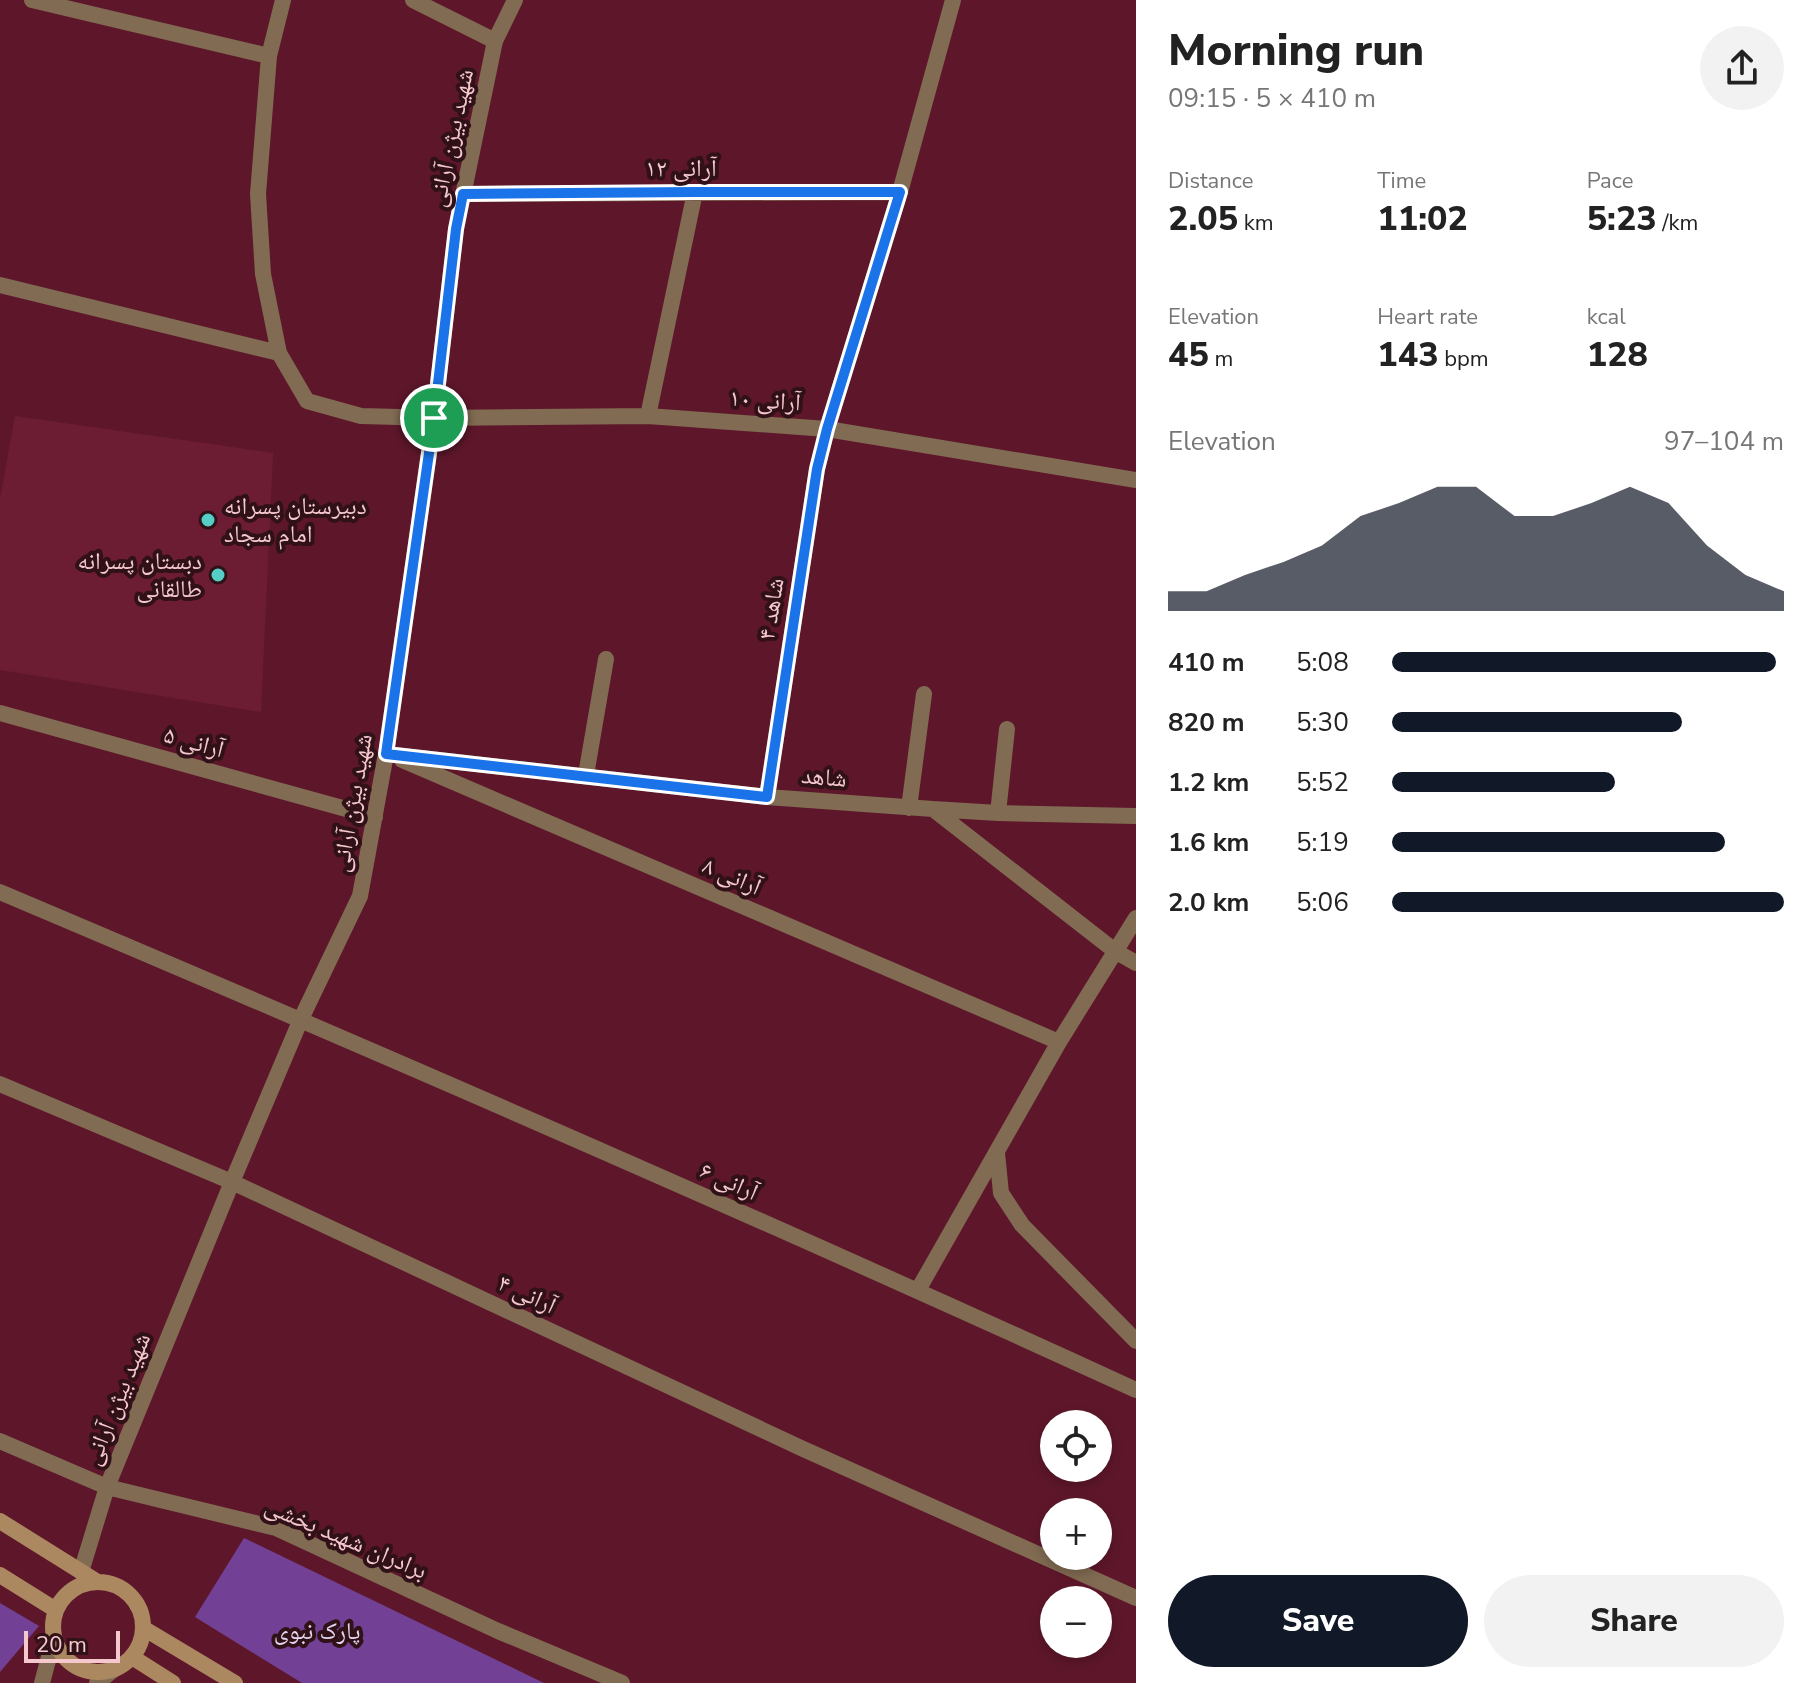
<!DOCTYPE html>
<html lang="en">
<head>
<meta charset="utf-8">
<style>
	body { margin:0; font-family:"Nunito Sans","Noto Naskh Arabic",sans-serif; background:#f2f2f2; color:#222; height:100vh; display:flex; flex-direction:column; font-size:30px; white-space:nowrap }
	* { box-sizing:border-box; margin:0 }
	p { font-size:26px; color:#767676 }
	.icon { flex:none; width:44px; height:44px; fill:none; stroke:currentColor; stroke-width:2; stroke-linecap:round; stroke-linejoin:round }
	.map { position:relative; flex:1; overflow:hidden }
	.drawer { display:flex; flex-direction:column; background:#fff; width:680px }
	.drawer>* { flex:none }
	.buttons { position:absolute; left:1040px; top:1410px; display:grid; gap:16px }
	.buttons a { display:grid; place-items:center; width:72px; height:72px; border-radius:50%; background:#fff; box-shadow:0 4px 12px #0003; font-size:40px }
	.scale { position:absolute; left:24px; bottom:20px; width:96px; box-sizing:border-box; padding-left:8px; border:4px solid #f5c8ce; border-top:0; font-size:22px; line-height:28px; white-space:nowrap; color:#f5c8ce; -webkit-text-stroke:6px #301117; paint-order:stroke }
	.pin { position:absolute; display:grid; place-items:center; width:68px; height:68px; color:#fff; margin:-34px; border:4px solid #fff; border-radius:50%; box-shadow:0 2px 8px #0007 }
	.round { display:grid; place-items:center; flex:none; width:84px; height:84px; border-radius:42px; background:#f2f2f2 }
	.head { display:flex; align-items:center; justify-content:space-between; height:136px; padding:0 32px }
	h1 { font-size:44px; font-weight:800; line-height:60px }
	.stats { display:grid; grid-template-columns:repeat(3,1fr); gap:12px; height:136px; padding:8px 32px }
	.stats div { display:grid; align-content:center }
	.stats b { font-size:34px; font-weight:800 }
	.stats small { font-size:22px; font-weight:400 }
	.stats p { font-size:22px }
	.chart { height:224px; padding:16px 32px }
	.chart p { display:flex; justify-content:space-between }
	.chart svg { width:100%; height:144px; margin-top:8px; fill:#111827; opacity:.7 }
	.button { display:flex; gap:16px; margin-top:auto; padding:16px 32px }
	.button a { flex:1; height:92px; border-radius:48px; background:#111827; color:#fff; font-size:32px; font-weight:800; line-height:92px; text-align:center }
	.button a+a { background:#f2f2f2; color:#222 }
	ul { padding:0 32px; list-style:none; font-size:26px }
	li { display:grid; grid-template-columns:128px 96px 1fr; align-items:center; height:60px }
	li i { height:20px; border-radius:10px; background:#111827 }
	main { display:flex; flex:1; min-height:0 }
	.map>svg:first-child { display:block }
	.built { fill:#6d1d33 }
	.green { fill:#724195 }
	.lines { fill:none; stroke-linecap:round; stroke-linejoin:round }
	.minor { stroke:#816b52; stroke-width:16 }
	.tertiary { stroke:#816b52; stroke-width:16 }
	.secondary { stroke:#ac8860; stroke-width:16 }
	.route-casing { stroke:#fff; stroke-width:16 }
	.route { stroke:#1a73e8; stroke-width:10 }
	.poi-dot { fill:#55cec6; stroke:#301117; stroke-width:3 }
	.labels { text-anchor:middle; stroke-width:8; stroke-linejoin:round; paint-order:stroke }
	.street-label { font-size:24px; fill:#f5c8ce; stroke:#301117 }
	.poi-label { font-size:24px; fill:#f5c8ce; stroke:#301117; text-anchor:start }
	.park-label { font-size:24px; fill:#e4d6f1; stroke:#301117 }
</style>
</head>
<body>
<main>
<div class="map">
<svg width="1136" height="1683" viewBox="0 0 1136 1683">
	<rect width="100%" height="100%" fill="#5e172a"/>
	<path class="built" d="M15 416 273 453 261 712 0 670V499Z"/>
	<path class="green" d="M244 1538 544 1683H302L195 1617Z
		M0 1603 39 1626 0 1672Z"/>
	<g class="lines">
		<path class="minor" d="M32 0 269 56
			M283 0 269 56 258 194 263 274 279 353 307 401 361 416 434 418 648 416 827 429 1136 480
			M413 0 495 41
			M463 194 900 192
			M0 285 279 353
			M648 416 695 192
			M0 713 375 817
			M386 754 767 797 933 809 1115 951 1136 963
			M402 760 1059 1042
			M586 775 606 659
			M767 797 817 469 827 429 900 192 953 0
			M909 808 924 694
			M933 809 998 813 1136 816
			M998 813 1007 729
			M0 892C381 1053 760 1218 1136 1390
			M0 1084 232 1182 801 1448 1136 1598
			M997 1153 1001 1193 1022 1225 1136 1341
			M918 1290 1059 1042 1136 918
			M0 1441 107 1487 276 1528 498 1631 622 1683
			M81 1572 107 1487 232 1182 301 1019 360 896 386 754 434 418 456 229 495 41 515 0"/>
		<path class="tertiary" d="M42 1683 54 1638
			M97 1683 117 1667"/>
		<path class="secondary" d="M0 1521 96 1581
			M0 1575 56 1610
			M53 1627a45 45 0 1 1 90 0a45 45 0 1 1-90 0Z
			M143 1628 235 1683
			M132 1657 173 1683"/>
	</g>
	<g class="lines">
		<defs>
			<path id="route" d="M695 192H900L827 429 817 469 767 797 386 754 434 418 456 229 463 194Z"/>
		</defs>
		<use href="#route" class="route-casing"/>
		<use href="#route" class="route"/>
	</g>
	<g class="poi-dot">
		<circle cx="208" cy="520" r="8"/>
		<circle cx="218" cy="575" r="8"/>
	</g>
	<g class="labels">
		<g class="street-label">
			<text transform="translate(451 138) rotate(-78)" y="8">شهید بیژن آرانی</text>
			<text x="681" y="176">آرانی ۱۲</text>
			<text transform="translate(765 400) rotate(4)" y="8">آرانی ۱۰</text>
			<text transform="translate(771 609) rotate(-81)" y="8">شاهد ۴</text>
			<text transform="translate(194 742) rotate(15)" y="8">آرانی ۵</text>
			<text transform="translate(824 777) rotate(5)" y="8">شاهد</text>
			<text transform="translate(352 803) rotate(-80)" y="8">شهید بیژن آرانی</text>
			<text transform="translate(732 876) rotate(23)" y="8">آرانی ۸</text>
			<text transform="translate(729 1181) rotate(24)" y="8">آرانی ۶</text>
			<text transform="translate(527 1294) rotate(25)" y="8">آرانی ۴</text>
			<text transform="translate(117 1399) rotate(-68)" y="8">شهید بیژن آرانی</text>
			<text transform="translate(346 1538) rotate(23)" y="8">برادران شهید بخشی</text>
		</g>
		<g class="poi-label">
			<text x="224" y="514">دبیرستان پسرانه<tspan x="224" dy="28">امام سجاد</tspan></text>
			<text x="202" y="569" text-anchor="end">دبستان پسرانه<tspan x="202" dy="28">طالقانی</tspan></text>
		</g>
		<g class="park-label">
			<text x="317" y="1639">پارک نبوی</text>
		</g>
	</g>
</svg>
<div class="buttons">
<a><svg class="icon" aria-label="locate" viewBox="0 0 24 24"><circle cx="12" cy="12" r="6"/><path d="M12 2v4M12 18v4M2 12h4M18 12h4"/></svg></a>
<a>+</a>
<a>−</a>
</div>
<div class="scale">20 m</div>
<div class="pin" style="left:434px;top:418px;background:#1e9e55"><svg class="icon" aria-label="arrive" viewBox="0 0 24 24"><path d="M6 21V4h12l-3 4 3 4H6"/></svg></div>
</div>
<section class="drawer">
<div class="head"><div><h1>Morning run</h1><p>09:15 · 5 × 410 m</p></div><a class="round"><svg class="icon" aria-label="share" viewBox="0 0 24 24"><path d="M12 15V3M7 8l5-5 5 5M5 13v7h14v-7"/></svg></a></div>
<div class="stats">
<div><p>Distance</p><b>2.05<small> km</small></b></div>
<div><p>Time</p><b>11:02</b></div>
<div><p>Pace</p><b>5:23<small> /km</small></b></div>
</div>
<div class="stats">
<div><p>Elevation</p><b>45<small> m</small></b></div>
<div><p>Heart rate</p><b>143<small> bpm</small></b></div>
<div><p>kcal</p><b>128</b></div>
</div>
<div class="chart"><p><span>Elevation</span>97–104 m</p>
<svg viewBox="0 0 160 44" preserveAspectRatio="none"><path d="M0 44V38L10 38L20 33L30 29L40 24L50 15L60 11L70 6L80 6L90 15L100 15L110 11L120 6L130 11L140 24L150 33L160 38V44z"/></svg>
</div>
<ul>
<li><b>410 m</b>5:08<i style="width:98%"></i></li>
<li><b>820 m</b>5:30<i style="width:74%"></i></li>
<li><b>1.2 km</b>5:52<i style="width:57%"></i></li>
<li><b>1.6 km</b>5:19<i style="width:85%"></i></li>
<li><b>2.0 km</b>5:06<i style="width:100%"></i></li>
</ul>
<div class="button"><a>Save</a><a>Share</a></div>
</section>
</main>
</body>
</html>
